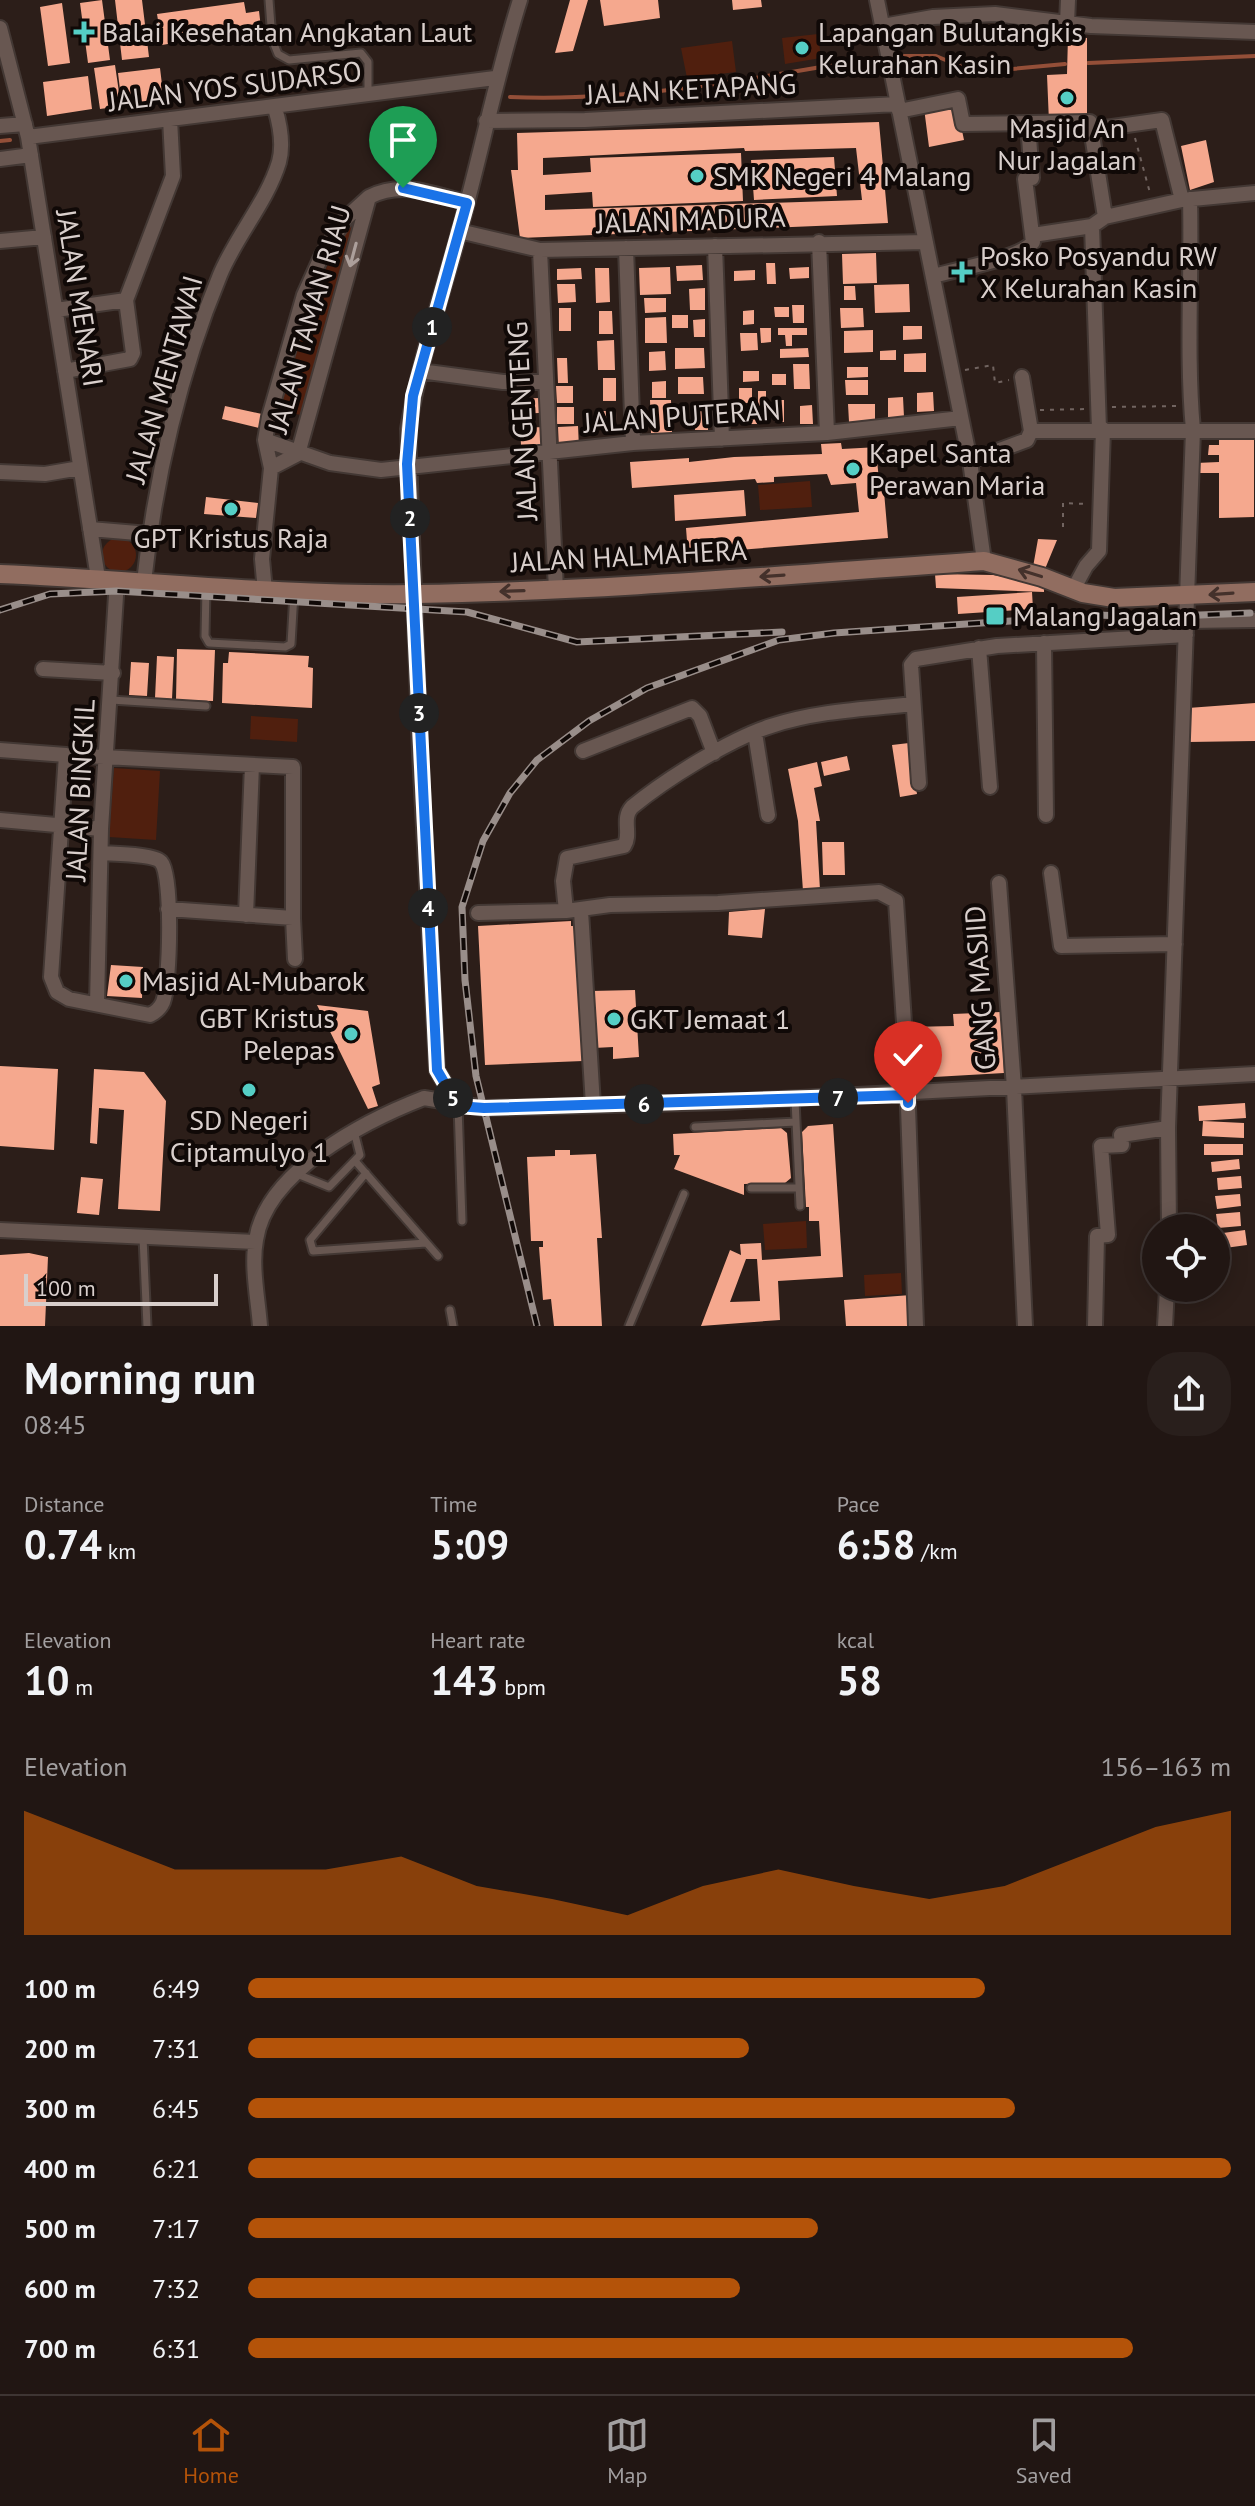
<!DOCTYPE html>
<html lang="en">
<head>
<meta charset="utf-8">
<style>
	body { margin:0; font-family:"PT Sans",sans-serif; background:#291f1c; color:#f1f3f6; height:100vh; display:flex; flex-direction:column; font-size:30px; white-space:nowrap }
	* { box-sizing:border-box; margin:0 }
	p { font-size:26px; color:#a29fa0 }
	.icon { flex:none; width:44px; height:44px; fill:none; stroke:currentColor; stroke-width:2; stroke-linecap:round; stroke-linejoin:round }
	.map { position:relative; height:1326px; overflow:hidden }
	.details { display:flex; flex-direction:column; background:#211613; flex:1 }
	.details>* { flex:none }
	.tools { position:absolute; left:1142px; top:1214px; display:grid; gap:16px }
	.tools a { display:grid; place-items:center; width:88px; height:88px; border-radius:50%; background:#211613; box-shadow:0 4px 20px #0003,0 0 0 2px #3e3533; font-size:40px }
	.scale { position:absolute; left:24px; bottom:20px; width:194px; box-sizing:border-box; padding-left:8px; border:4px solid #d9cfcc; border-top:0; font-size:22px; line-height:28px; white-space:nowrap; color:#d9cfcc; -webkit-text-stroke:6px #100907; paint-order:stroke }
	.pin { position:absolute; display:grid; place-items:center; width:68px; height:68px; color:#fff; margin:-82px -34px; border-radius:50% 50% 50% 0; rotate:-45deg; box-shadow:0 0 8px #0007 }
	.pin .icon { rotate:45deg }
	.km { position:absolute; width:40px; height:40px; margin:-20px; border-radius:50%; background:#222; color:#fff; font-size:22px; line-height:40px; text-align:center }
	.round { display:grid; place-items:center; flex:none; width:84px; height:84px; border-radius:32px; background:#291f1c }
	.headline { display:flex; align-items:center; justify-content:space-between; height:136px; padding:0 24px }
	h1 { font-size:44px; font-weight:700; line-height:60px }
	.stats { display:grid; grid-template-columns:repeat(3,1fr); gap:12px; height:136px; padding:8px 24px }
	.stats div { display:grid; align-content:center }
	.stats b { font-size:40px; font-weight:700 }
	.stats small { font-size:22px; font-weight:400 }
	.stats p { font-size:22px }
	.chart { height:224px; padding:16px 24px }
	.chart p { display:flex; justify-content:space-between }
	.chart svg { width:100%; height:144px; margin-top:8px; fill:#b45309; opacity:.7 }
	ul { padding:0 24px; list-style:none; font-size:26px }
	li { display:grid; grid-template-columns:128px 96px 1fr; align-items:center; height:60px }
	li i { height:20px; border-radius:10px; background:#b45309 }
	.dock { display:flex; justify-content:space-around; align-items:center; height:112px; border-top:2px solid #3e3533; background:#211613; font-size:22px; color:#a29fa0 }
	.dock a { display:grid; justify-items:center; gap:4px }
	.dock .active { color:#b45309 }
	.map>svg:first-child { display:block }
	.green { fill:#501f0e }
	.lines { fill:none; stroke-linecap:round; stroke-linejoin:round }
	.stream { stroke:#944f38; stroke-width:4 }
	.building { fill:#f5a88e; fill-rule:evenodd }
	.lane-casing { stroke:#433834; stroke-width:11 }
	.street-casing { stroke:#433834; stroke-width:18 }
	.secondary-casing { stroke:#433834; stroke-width:22 }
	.path { stroke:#716460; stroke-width:2; stroke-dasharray:4 6; stroke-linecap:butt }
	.lane { stroke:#685751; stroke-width:7 }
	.street { stroke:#685751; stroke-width:14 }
	.secondary { stroke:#916d60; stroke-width:18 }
	.rail-casing { stroke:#998e8a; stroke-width:7 }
	.rail { stroke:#100907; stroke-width:4; stroke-dasharray:12; stroke-linecap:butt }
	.oneway { stroke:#ac9f9b }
	.oneway2 { stroke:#44312b }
	.route-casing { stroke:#fff; stroke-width:16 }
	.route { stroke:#1a73e8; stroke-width:10 }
	.poi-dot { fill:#55cec5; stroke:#100907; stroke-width:3 }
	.labels { text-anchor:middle; stroke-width:8; stroke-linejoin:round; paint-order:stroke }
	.poi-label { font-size:28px; fill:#d9cfcc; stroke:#100907; text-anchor:start }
	.street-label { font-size:28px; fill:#d9cfcc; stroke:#100907 }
</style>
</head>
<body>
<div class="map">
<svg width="1255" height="1326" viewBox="0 0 1255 1326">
	<rect width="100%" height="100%" fill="#2c1e19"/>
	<path class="green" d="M818 34 821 58 785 64 782 38Z
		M732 41 736 72 687 78 681 48Z
		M351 222 356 227 301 415 276 410 308 302Z
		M810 481 812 507 760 510 758 485Z
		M102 555a17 17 0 1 1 34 0a17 17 0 1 1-34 0Z
		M251 716 298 719 297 742 250 739Z
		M114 768 160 771 156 840 109 837Z
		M806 1221 807 1248 765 1250 763 1224Z
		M901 1273 902 1294 865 1296 864 1275Z"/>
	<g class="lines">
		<path class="stream" d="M904 56H936L962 67 990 71 1065 64
			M1088 63 1255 56
			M510 97C631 102 753 79 873 58
			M0 141 10 140"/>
	</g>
	<path class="building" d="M102 0 110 60 88 63 80 3Z
		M115 0H142L149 57 122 60Z
		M570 0H588L573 51 555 53Z
		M600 0H658L660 18 604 26Z
		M732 0H761L762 7 733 10Z
		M244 2 246 13 259 11 261 28 162 45 157 14Z
		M62 3 70 63 48 66 40 7Z
		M1068 36 1087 38V120L1049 122 1047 75 1067 74Z
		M115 65 121 106 100 109 94 68Z
		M160 68 164 101 122 106 118 73Z
		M88 76 92 109 47 116 43 82Z
		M956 102 964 140 929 147 924 108Z
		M879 122 888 223 520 238 511 170H518L517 133ZM744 148 745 151 856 148 862 200 545 210V195L592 192 593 207 743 201 741 153 590 158 591 172 543 175V158Z
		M1206 140 1214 182 1190 190 1181 146Z
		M834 157 837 196 754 200 751 160Z
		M876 253 877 283 843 284 842 254Z
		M766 263H775L776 284H767Z
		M702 265 703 280 677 281 676 266Z
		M670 267 671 294 640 295 639 268Z
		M809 267V278L790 279 789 268Z
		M581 268 582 279 557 280V269Z
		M595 268H609L610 302 596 303Z
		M755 270V280L734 281V271Z
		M557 284H575L576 302 558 303Z
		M909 284 910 312 875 313 874 285Z
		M844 286H855L856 300H844Z
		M705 288V310H690L689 289Z
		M644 298H666V312L645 313Z
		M792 305H804V323H793Z
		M774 307H789V317H775Z
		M559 308H571V331H559Z
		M840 308H863L864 327 841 328Z
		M754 310V324L743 325V311Z
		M599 311H612L613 334H599Z
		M672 315H688V328H672Z
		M666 317 667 343H645V318Z
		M705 319V337H694L693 320Z
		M903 326H922V339L903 340Z
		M760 328H771V342L761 343Z
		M778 328H807V335H792V346H786L785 335H778Z
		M873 330V352L844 353V331Z
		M740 333H757L758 350 741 351Z
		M614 340 615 370H598L597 341Z
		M675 348H704L705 368 675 369Z
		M808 348 809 357 780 358V349Z
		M896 350V360H880V351Z
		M665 351 666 370 649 371V352Z
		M926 353V372H904V354Z
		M557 358H567L568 383H558Z
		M793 364H809L810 389H794Z
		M847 367H868V377L847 378Z
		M743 371H759V381L743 382Z
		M772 374H786V385H772Z
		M678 377H703L704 394H678Z
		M603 378H616V401H603Z
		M845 380H868V395H846Z
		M666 381V398H652V382Z
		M556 386H573V403H557Z
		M739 388H752V403H739Z
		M758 391H766V409H758Z
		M933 392 934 411 917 412V393Z
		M903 397 904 417 888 418V398Z
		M539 398V413L513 414 512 399Z
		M650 400H671L672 433H651Z
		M773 400H784V422H774Z
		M848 404H875V421L849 422Z
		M812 405 813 424H800V406Z
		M225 406 262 414 259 428 222 419Z
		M557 407H574V424H557Z
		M694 407H707L708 430H695Z
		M743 410H756L757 424H744Z
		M603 411H616L617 434H603Z
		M578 426 579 448 559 449 558 427Z
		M544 427V445H521L520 428Z
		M1219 434H1254V517L1219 518V473H1196V463L1219 462V455H1208L1209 445H1219Z
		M841 443 842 449 879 447 877 460 879 480H883L888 538 688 554 686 528 859 512 856 483 831 485 827 474 774 477V482L757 483 755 479 632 488 630 462 689 458V462L734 457 822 454 821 444Z
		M744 490 746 516 675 521 674 495Z
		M206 497 258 503 256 518 204 514Z
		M1038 539 1057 540 1045 569 1033 567Z
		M935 574 993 575 1044 584V592L936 588Z
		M1032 592 1033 609 958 614 957 597Z
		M177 649 215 650 213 701 176 700Z
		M229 652 309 656 308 667 313 668 312 708 222 703 223 663H228Z
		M157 656 174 657 172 699 155 698Z
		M131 662 149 663 147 696 129 695Z
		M1255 703V741L1188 742V708Z
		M909 743 917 794 900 797 892 745Z
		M847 756 850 770 824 776 821 762Z
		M817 762 822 786 814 788 820 821H816L820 890 803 891 798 821 788 769Z
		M822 842H844L845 875H823Z
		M765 909 762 938 728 935 729 912Z
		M571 921V926H578L583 1061 485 1065 478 926Z
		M111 965 143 967 142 998 107 996Z
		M635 990 639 1057 613 1059V1047L594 1048 591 991Z
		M317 1005 368 1011 380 1084 372 1087 378 1106 368 1109Z
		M1001 1012 1004 1073 934 1077 932 1056 912 1057 909 1027 954 1026 953 1014Z
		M0 1066 58 1069 54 1150 0 1146Z
		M94 1069 144 1072 166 1101 160 1211 118 1209 124 1110 99 1108 97 1144 90 1143Z
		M1245 1103 1246 1118 1199 1121 1198 1106Z
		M1203 1121 1244 1123V1138L1202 1136Z
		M833 1124 843 1277 778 1281 780 1320 701 1326 730 1250 741 1255 740 1244 761 1243 762 1260 821 1256 819 1221H809V1207H806L802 1132 808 1126ZM746 1259H757L760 1301 730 1302Z
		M781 1128 787 1133 791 1178 785 1183 744 1184V1195L674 1169 680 1155H674L673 1134Z
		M1204 1144H1243V1155H1204Z
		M555 1150H570V1155L596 1154 602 1238H597L602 1326H554L551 1299 543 1300 539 1247H543V1241H531L527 1157 555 1156Z
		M1239 1159 1240 1169 1212 1172 1211 1162Z
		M1241 1176 1242 1188 1218 1190 1217 1178Z
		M81 1177 103 1179 99 1215 77 1213Z
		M1240 1194 1241 1206 1217 1209 1215 1196Z
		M1240 1212 1241 1226 1218 1228 1216 1214Z
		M1245 1230 1247 1245 1225 1248 1223 1233Z
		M29 1253 48 1257 45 1326H0V1255Z
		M911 1295 913 1326H846L844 1300Z"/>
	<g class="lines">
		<defs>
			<path id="lane" d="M269 0 272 39 278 54 289 60 361 53 368 62V94
				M206 589 205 636 209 643 285 647 291 644 294 593
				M111 700 206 706
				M795 1100 800 1206
				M458 1106 462 1221
				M695 1127 796 1122
				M356 1162 438 1256
				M366 1173 310 1240 313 1251 426 1243
				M297 1174 329 1187 360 1155 354 1131
				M751 1188H799
				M143 1237 147 1326
				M450 1310 453 1326
				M629 1326 684 1194"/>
			<path id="street" d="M877 0 970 461 984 561
				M1067 23 1068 0
				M883 26 933 17 995 14 1091 26 1255 32
				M0 28 28 137 98 578
				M899 111 958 99 963 124 1090 122 1105 217
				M486 121 585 120 898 104
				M0 126 25 124
				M1091 130 1162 120 1182 200
				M28 137 495 78
				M0 159 31 155
				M369 197C402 180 434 194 467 203
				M1092 226 1099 429
				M459 231 540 250 926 242
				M1033 235 1092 226 1105 217 1182 200 1255 193
				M0 241 44 237
				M819 242 827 433
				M715 246 722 439
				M626 248 633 443
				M540 250 556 590
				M934 276C956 269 1020 259 1033 242L1025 179 1032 178 1028 124
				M56 310 126 300 173 176 170 119
				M65 371 130 359 133 353 126 300
				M420 371 503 382H544
				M1022 377 1031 431
				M1031 431H1255
				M265 440 330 463 381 470 633 443 827 433 961 418
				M970 461 1027 440 1031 431
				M0 472 45 474 80 468
				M90 529 149 534
				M144 582C155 479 180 371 220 275 236 236 267 202 279 162 284 144 280 125 275 108
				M1073 590 1086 566 1099 551 1103 429
				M265 591 262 559 271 468 265 440 269 417 304 295 322 255 346 218 369 197 298 454 271 468
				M1188 621 1255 620
				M1044 643 1046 815
				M979 648 990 787
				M43 669 113 673
				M913 704C866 709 816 711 771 726 730 739 666 779 632 807 621 819 632 834 624 846L567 858 563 881 566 911 610 905 718 903 879 892 896 901 906 1053 916 1326
				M755 733 768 815
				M0 750 66 755
				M583 751 692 708 700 716 714 753
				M919 783 911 665 916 659 997 646 1186 635
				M0 820 101 829
				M101 853C112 854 154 854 161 862 173 875 170 984 163 1002 160 1009 156 1012 150 1015L69 999 57 992 51 977 66 755 293 767V918L168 909
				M1051 873 1061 946 1175 944
				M999 883 1014 1088 1025 1326
				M581 911 593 1105
				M478 913 566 911
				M246 915 252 765
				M293 918 295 959
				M97 1004 101 829 117 580
				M424 1098 484 1108 726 1102 1255 1074
				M458 1106 437 1070 420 753 408 429C421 352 448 278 467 203 485 135 499 67 520 0
				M1169 1228 1168 1128 1193 430C1186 353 1192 276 1190 199
				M0 1230 255 1242
				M260 1326C258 1299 251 1266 256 1240 266 1171 367 1120 424 1098
				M1095 1326 1097 1236 1108 1235 1101 1146 1122 1145 1121 1135 1168 1128
				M1165 1326 1167 1288"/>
			<path id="secondary" d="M0 574C139 580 277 596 417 594 606 591 795 574 984 561L1042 577 1083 593 1114 598 1255 592"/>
		</defs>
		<use href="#lane" class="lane-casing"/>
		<use href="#street" class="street-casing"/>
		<use href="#secondary" class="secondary-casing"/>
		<path class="path" d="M1135 138 1150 193
			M965 370 993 365 995 383 1009 380
			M1112 407 1178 406
			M1040 410 1086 409
			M1063 527V503L1088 504"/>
		<use href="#lane" class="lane"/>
		<use href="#street" class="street"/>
		<use href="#secondary" class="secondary"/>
		<defs>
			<path id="rail" d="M0 610 50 594 117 591 467 612 577 642 782 632
				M537 1326 476 1076 465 980 462 907 483 841 510 793 537 760 589 721 647 688 779 640 834 633 1097 615 1151 617 1250 613"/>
		</defs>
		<use href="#rail" class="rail-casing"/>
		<use href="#rail" class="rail"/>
	</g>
	<defs><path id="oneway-shaft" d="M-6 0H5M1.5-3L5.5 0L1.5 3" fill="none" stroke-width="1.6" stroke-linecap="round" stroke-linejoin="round" transform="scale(2)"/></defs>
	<use class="oneway" href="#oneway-shaft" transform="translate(353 255) rotate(105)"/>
	<g class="oneway2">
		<use href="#oneway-shaft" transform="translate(1030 573) rotate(-163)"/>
		<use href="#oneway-shaft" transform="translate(772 576) rotate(176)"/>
		<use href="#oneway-shaft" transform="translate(512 591) rotate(178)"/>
		<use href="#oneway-shaft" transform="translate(1221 594) rotate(176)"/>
	</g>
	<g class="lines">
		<defs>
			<path id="route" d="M403 188 467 203 413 396 407 464 437 1070 458 1106 484 1108 908 1095V1103"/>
		</defs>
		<use href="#route" class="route-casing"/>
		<use href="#route" class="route"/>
	</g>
	<g class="poi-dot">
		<path d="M80 20h8v8h8v8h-8v8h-8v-8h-8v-8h8z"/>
		<circle cx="802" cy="48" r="8"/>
		<circle cx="1067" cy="98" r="8"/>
		<circle cx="697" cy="176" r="8"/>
		<path d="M958 260h8v8h8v8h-8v8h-8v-8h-8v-8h8z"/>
		<circle cx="853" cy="469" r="8"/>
		<circle cx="231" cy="509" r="8"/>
		<rect x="985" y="606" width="20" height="20" rx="4"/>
		<circle cx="126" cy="981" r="8"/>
		<circle cx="614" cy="1019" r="8"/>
		<circle cx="351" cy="1034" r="8"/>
		<circle cx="249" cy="1090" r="8"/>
	</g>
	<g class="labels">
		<g class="poi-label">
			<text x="102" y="42">Balai Kesehatan Angkatan Laut</text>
			<text x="818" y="42">Lapangan Bulutangkis<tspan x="818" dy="32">Kelurahan Kasin</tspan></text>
			<text x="1067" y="138" text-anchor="middle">Masjid An<tspan x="1067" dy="32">Nur Jagalan</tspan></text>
			<text x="713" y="186">SMK Negeri 4 Malang</text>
			<text x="980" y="266">Posko Posyandu RW<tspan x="980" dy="32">X Kelurahan Kasin</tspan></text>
			<text x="869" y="463">Kapel Santa<tspan x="869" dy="32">Perawan Maria</tspan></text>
			<text x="231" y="548" text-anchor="middle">GPT Kristus Raja</text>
			<text x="1013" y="626">Malang Jagalan</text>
			<text x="142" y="991">Masjid Al-Mubarok</text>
			<text x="335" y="1028" text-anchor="end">GBT Kristus<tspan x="335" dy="32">Pelepas</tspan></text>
			<text x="630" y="1029">GKT Jemaat 1</text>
			<text x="249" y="1130" text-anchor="middle">SD Negeri<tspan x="249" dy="32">Ciptamulyo 1</tspan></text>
		</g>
		<g class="street-label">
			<text transform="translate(235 86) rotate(-7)" y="10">JALAN YOS SUDARSO</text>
			<text transform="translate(691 89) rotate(-3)" y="10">JALAN KETAPANG</text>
			<text transform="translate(691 220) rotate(-2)" y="10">JALAN MADURA</text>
			<text transform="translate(80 298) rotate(81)" y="10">JALAN MENARI</text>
			<text transform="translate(309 319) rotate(-74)" y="10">JALAN TAMAN RIAU</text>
			<text transform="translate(164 379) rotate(-74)" y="10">JALAN MENTAWAI</text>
			<text transform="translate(682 416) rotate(-4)" y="10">JALAN PUTERAN</text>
			<text transform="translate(522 421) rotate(-93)" y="10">JALAN GENTENG</text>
			<text transform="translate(629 556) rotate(-3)" y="10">JALAN HALMAHERA</text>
			<text transform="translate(80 790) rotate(-87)" y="10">JALAN BINGKIL</text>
			<text transform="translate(980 988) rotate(-94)" y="10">GANG MASJID</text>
		</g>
	</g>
</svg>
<div class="tools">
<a><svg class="icon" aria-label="locate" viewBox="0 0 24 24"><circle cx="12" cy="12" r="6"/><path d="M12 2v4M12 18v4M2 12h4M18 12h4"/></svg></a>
</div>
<div class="scale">100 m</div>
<div class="pin" style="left:403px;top:188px;background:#1e9e55"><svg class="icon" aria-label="arrive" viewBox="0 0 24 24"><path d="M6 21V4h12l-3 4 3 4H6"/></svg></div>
<div class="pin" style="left:908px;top:1103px;background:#d93025"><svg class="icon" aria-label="check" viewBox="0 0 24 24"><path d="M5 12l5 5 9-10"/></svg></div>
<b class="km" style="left:432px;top:327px">1</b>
<b class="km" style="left:410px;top:518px">2</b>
<b class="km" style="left:419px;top:713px">3</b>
<b class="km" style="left:428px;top:908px">4</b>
<b class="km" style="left:453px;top:1098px">5</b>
<b class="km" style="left:644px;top:1104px">6</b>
<b class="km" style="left:838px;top:1098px">7</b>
</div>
<section class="details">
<div class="headline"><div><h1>Morning run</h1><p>08:45</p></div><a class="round"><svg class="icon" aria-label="share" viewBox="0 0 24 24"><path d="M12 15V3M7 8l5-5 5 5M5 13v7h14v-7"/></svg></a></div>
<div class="stats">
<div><p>Distance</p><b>0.74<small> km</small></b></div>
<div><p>Time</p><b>5:09</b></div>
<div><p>Pace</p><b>6:58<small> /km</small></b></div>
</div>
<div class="stats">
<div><p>Elevation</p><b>10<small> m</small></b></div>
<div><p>Heart rate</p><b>143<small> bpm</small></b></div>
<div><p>kcal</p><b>58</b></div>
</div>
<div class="chart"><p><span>Elevation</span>156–163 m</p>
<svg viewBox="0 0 160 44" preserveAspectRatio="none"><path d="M0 44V6L10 15L20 24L30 24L40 24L50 20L60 29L70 33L80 38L90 29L100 24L110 29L120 33L130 29L140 20L150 11L160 6V44z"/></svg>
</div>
<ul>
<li><b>100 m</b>6:49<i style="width:75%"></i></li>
<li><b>200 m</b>7:31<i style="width:51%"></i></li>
<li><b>300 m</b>6:45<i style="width:78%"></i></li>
<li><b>400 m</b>6:21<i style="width:100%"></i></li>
<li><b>500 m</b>7:17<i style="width:58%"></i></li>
<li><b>600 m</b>7:32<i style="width:50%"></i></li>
<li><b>700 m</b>6:31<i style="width:90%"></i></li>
</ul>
</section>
<nav class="dock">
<a class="active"><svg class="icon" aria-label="home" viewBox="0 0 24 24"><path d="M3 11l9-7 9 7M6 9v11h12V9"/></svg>Home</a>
<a><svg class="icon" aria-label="map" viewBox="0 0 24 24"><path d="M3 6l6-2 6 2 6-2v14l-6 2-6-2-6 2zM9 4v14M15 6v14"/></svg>Map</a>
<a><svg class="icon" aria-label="saved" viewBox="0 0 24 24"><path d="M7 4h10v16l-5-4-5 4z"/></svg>Saved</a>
</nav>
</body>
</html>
